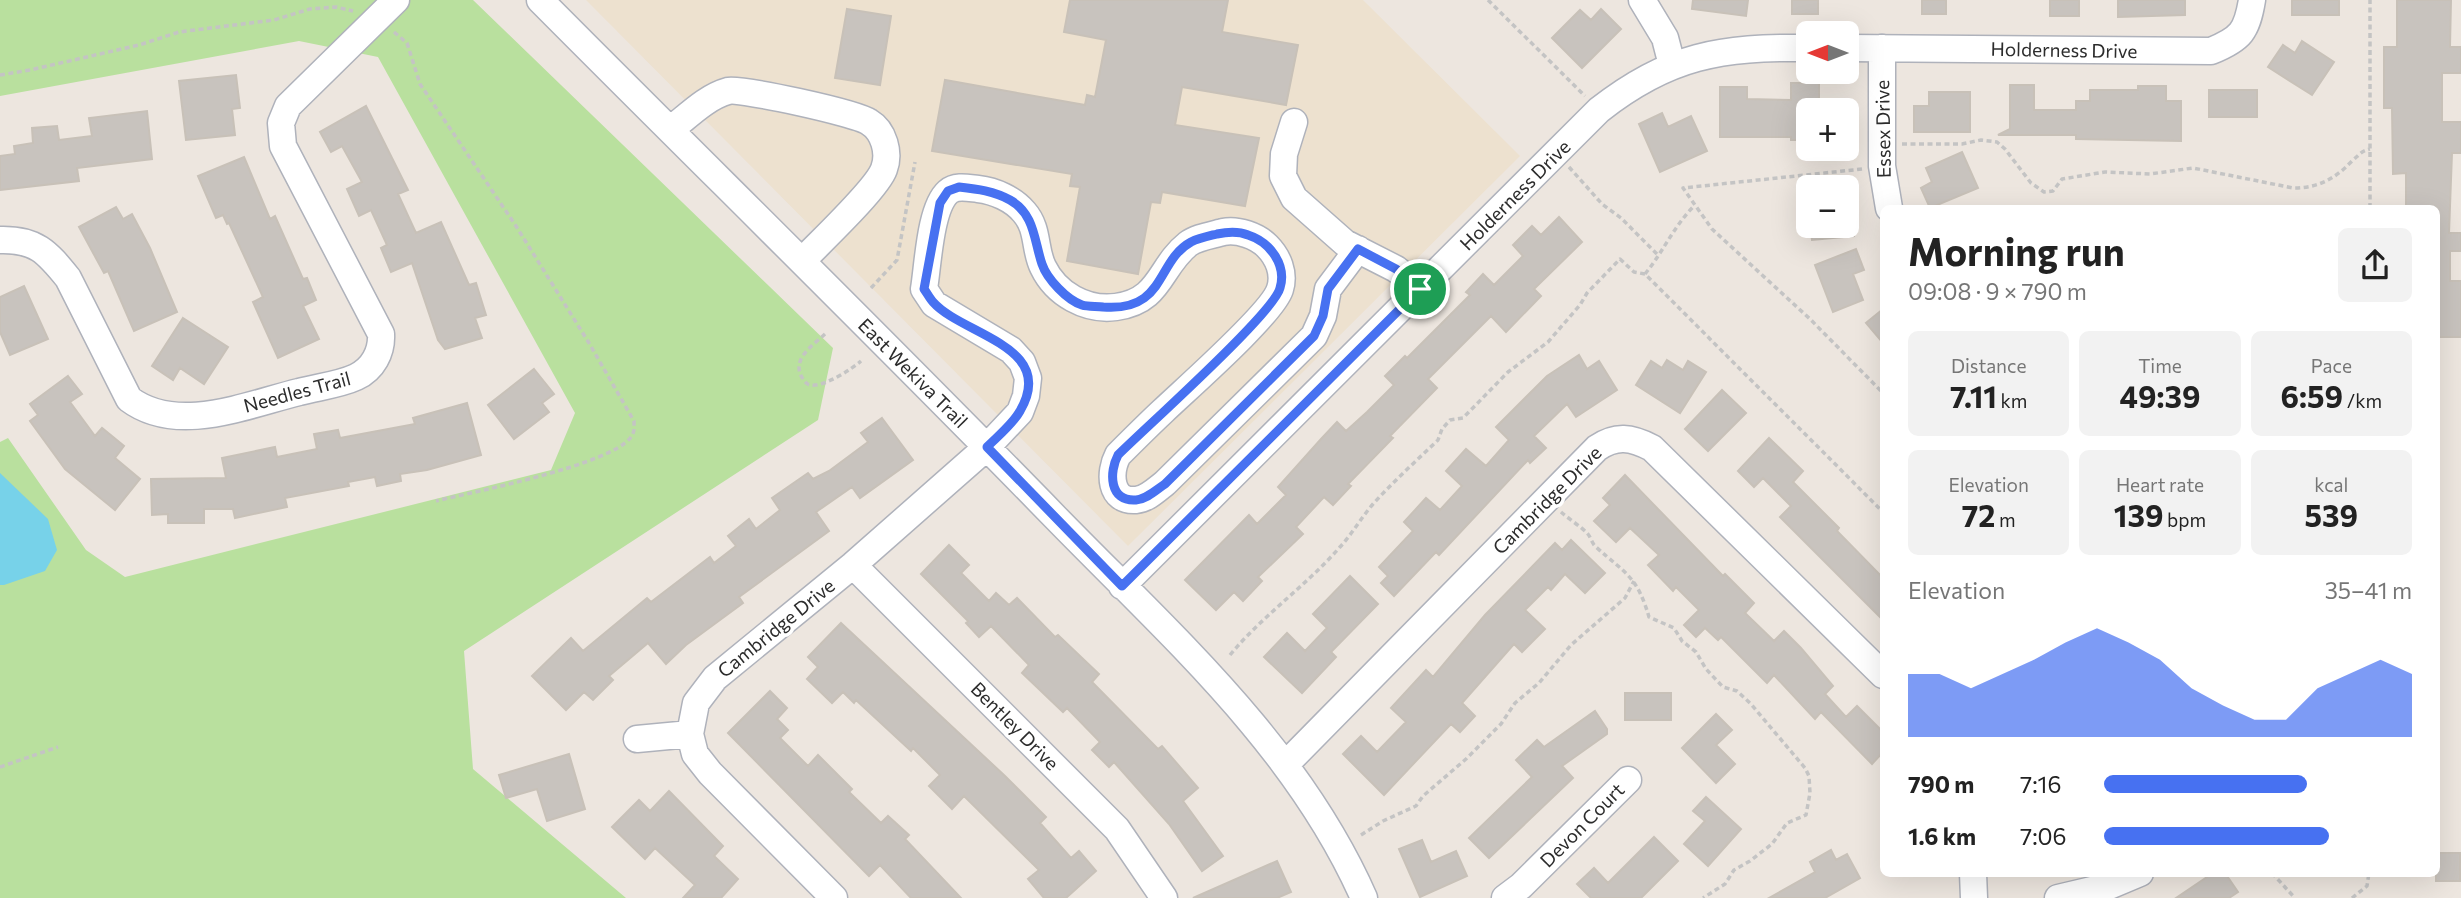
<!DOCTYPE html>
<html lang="en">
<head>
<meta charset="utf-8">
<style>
	body { margin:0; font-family:Commissioner,sans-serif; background:#f2f2f2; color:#222; height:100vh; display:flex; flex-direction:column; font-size:26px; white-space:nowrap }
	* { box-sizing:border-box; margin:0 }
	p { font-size:23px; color:#767676 }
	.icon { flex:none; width:38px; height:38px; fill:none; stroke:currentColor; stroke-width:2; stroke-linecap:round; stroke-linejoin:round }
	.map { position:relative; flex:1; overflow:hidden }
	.panel { position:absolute; left:1880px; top:205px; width:560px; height:672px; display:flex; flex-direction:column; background:#fff; border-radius:10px; box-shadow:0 7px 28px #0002 }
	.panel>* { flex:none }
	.needle { width:46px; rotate:270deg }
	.buttons { position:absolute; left:1796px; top:21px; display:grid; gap:14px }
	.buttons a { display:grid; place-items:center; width:63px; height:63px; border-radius:10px; background:#fff; box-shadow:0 7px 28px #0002; font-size:35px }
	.pin { position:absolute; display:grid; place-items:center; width:60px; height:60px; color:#fff; margin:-30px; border:4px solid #fff; border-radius:50%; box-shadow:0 2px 7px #0007 }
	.round { display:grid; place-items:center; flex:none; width:74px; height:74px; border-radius:10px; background:#f2f2f2 }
	.headline { display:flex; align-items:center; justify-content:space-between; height:119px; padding:0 28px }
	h1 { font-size:38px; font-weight:700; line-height:52px }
	.figures { display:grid; grid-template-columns:repeat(3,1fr); gap:10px; height:119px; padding:7px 28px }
	.figures div { display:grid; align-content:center; border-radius:10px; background:#f2f2f2; text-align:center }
	.figures b { font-size:30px; font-weight:700 }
	.figures small { font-size:19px; font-weight:400 }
	.figures p { font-size:19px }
	.chart { height:196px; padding:14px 28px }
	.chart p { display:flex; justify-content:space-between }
	.chart svg { width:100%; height:126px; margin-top:7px; fill:#4771f1; opacity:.7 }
	ul { padding:0 28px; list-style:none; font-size:23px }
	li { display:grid; grid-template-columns:112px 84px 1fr; align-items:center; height:52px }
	li i { height:18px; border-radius:9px; background:#4771f1 }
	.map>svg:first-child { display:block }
	.education { fill:#ede1cf }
	.green { fill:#b9e09e }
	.water { fill:#77d2e9 }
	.building { fill:#c8c3be; stroke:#c8c1b8; stroke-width:2 }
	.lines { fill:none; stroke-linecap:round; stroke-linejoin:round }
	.minor-casing { stroke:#afb2bb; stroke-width:29 }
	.path { stroke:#c4c4c4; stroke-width:3.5; stroke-dasharray:5 3.5; stroke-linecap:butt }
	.minor { stroke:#fff; stroke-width:26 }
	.route-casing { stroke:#fff; stroke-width:14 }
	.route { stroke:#4771f1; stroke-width:9 }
	.labels { text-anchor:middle; stroke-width:7; stroke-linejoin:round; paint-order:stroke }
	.street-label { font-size:19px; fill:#2c2c2c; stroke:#fff }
</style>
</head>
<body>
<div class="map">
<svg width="2461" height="898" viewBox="0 0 2461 898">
	<rect width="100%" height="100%" fill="#ede6df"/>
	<path class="education" d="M586 0H1363L1520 156 1128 546Z"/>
	<path class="green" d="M0 0H473L833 348 818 420 464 651 473 769 626 898H0V442L8 438 86 550 125 577 551 470 575 413 378 57 299 41 0 96Z"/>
	<path class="water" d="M0 473 48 519 57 550 45 571 4 585H0Z"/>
	<path class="building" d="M1070 0H1228L1222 32 1298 45 1286 105 1182 87 1175 125 1259 138 1245 206 1162 192 1160 203 1151 202 1138 274 1067 261 1080 187 1070 186 1072 174 932 151 945 80 1085 105 1087 95 1095 97 1106 40 1064 32Z
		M1693 0H1748L1746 16 1692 9Z
		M1792 0H1818V14H1792Z
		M1922 0H1946V14H1922Z
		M2050 0H2079V16H2050Z
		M2118 0H2185V15L2118 17Z
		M2292 0H2339V15H2292Z
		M2397 0H2451L2450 47H2461V73H2442V122H2461V153H2452L2449 233H2461V251H2450V281H2461V337H2436V208H2406V173L2393 174 2392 108H2384V47H2397Z
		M847 9 891 16 880 85 835 78Z
		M1601 9 1621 29 1582 68 1552 38 1580 10 1591 20Z
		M2302 41 2334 62 2312 95 2268 67 2283 45 2295 53Z
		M236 75 240 108 232 109 235 135 186 140 179 81Z
		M1791 83H1819V110H1808V140H1791V137H1720V87H1747V99L1791 100Z
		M2010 85H2034V110H2076V101H2090V90H2138V86H2166V101H2181V141L2076 139V135H1998L2010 129Z
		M2209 90H2257V117H2209Z
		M1929 92H1970V132H1914V106H1929Z
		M366 106 408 190 398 194 416 233 441 222 469 285 476 283 486 315 475 318 482 338 445 349 438 340 412 263 391 272 381 248 387 245 371 210 359 216 347 189 362 182 342 146 331 152 320 132Z
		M147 111 152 159 77 168 79 181 0 190V156L15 154 14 146 33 143 32 128 57 126 59 140 92 136 89 118Z
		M1662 113 1668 127 1691 116 1707 151 1660 172 1639 124Z
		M1962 152 1978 188 1930 208 1921 188 1932 182 1926 168Z
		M244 157 270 219 275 216 303 279 307 278 316 300 303 306 319 339 278 358 253 302 263 297 229 223 227 224 223 215 216 218 198 176Z
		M116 207 123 219 132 214 150 248 177 312 134 331 108 271 104 273 79 227Z
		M1559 217 1582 242 1534 289 1541 296 1506 332 1491 316 1428 379 1437 388 1390 436 1393 438 1348 484 1351 486 1333 505 1324 497 1296 527 1303 534 1258 577 1262 581 1243 601 1234 592 1216 610 1185 580 1249 515 1257 524 1286 495 1278 487 1321 439 1337 422 1346 431 1367 412 1394 385 1385 376 1405 356 1407 358 1470 295 1466 292 1483 274 1494 285 1523 256 1513 245 1532 226 1541 235Z
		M1810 226H1853L1854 236 1812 240Z
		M1856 249 1864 270 1853 274 1863 300 1833 312 1815 265Z
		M24 286 48 339 10 355 0 332V297Z
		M1883 309V343L1866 323Z
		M183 318 228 347 204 384 180 368 173 380 152 366Z
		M1579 355 1587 369 1599 361 1617 390 1576 417 1567 404 1534 436 1546 448 1530 463 1528 460 1439 555 1436 552 1394 596 1381 583 1388 576 1379 567 1413 531 1404 522 1426 498 1440 510 1462 486 1446 471 1466 449 1486 466 1509 440 1496 427 1547 376Z
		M1667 360 1683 370 1688 361 1706 372 1680 413 1636 385 1651 361 1662 368Z
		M534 369 554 394 542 403 549 412 514 439 488 405Z
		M68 376 82 394 70 402 95 436 102 428 124 446 115 458 140 479 115 510 65 469 30 421 38 415 30 404Z
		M1722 390 1746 413 1708 451 1685 429Z
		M467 403 481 455 427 470 400 474 401 481 377 486 375 477 348 482 349 486 285 498 287 507 235 518 233 509H204V523H168V514L152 515 151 479 226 478 222 458 275 447 277 457 317 449 314 434 338 430 340 438 415 424 413 418Z
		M882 418 913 460 860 498 852 487 816 512 829 531 739 597 743 603 686 645 666 664 648 643 609 676 613 680 593 700 584 692 566 710 532 676 571 638 583 651 647 598 651 602 710 557 714 563 736 546 728 536 749 519 756 529 780 510 772 498 808 473 813 479 829 471 868 442 861 433Z
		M1769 438 1803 471 1793 482 1839 528 1837 531 1883 578V620L1780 517 1791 506 1763 478 1754 487 1738 471Z
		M1625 475 1723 576 1725 574 1754 603 1745 613 1774 641 1784 631 1801 648 1833 686 1825 694 1846 717 1857 706 1883 732V752L1872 764 1821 712 1815 719 1774 675 1767 683 1721 637 1718 640 1705 628 1696 637 1684 625 1699 610 1676 587 1673 591 1648 565 1659 555 1630 528 1616 542 1594 521 1610 505 1603 498Z
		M1571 540 1605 573 1585 593 1565 574 1551 590 1548 587 1525 610 1545 629 1522 652 1514 644 1462 703 1475 716 1460 732 1451 724 1384 795 1343 754 1361 736 1377 752 1406 722 1391 708 1426 670 1433 677 1485 615 1555 543 1562 550Z
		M949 545 969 565 961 573 989 601 996 593 1009 605 1017 598 1055 637 1058 635 1099 674 1092 682 1158 749 1162 746 1198 788 1183 801 1223 856 1202 871 1169 824 1114 762 1109 767 1092 750 1100 742 1067 708 1063 712 1022 673 1029 665 991 626 979 637 966 623 968 621 921 574Z
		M1350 576 1378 604 1331 652 1336 657 1302 693 1264 657 1287 633 1305 651 1327 628 1313 614Z
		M841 623 1005 776 1046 817 1040 823 1071 858 1079 851 1096 871 1066 898H1044L1028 879 1039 870 964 796 952 809 929 786 940 775 913 748 911 751 856 700 854 703 843 692 832 703 807 679 818 667 808 657Z
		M770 691 787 708 777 719 788 730 780 738 808 766 818 755 852 789 849 792 881 823 888 816 909 835 905 839 961 898H911L880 865 869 876 728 733Z
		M1625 693H1671V720H1625Z
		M1595 711 1607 729V734L1562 766 1573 778 1489 858 1469 838 1532 777 1516 760 1537 740 1544 747Z
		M1716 714 1732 730 1716 745 1735 764 1716 783 1682 748Z
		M569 754 585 809 547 821 537 789 506 798 499 775Z
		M669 791 723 846 714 856 738 879 721 898H683L695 885 655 848 645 859 612 827 639 800 650 811Z
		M1706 797 1741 829 1708 866 1684 844 1705 821 1693 811Z
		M1654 837 1678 861 1641 898H1591L1577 884 1594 868 1608 883Z
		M1422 840 1431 862 1456 851 1467 876 1420 897 1399 849Z
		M1831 850 1836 860 1847 854 1860 878 1825 898H1769L1815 872 1810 862Z
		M2436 853H2460V881H2436Z
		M1277 861 1291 892 1277 898H1193Z
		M2213 873H2225L2238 892 2229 898H2176Z"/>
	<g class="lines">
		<defs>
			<path id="minor" d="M540 0C712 173 886 343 1056 518 1170 635 1297 746 1364 898
				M1642 0 1665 38 1672 65
				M1846 48 2211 51C2241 39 2247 31 2252 0
				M1882 48V166L1889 208
				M1294 122 1284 154 1283 176 1294 198 1345 243 1396 269 1421 289
				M670 130C687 117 706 97 728 91 741 88 856 113 869 122 884 131 890 153 884 169 877 189 819 243 802 261
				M0 240C36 239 47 252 68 278L129 399C177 435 246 405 299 392 317 387 339 385 356 377 373 369 382 352 381 334L283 146 281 123 288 106 396 0
				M853 565 1117 829 1164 898
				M1122 586 1599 110C1669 55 1721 47 1808 48
				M637 739 690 734
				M1286 764 1597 448C1616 435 1631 437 1652 448L1883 675
				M1973 873 1974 898
				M834 898 710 773 695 754 690 734 696 703 715 678 853 565 987 447 1020 412 1026 396 1028 378 1022 362 1011 350 934 304 924 289C928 265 930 208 948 192 956 185 968 188 978 189 995 191 1013 199 1024 212 1039 229 1034 249 1043 267 1056 294 1086 311 1116 307 1161 301 1159 267 1188 244 1197 237 1213 235 1223 232 1238 229 1257 236 1267 246 1278 257 1285 273 1280 289 1273 313 1186 389 1163 411 1148 425 1133 440 1118 455 1109 472 1109 502 1136 500 1147 499 1156 490 1165 483L1314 336 1323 316 1328 289 1358 249
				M1505 898 1521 886 1628 780
				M2058 898 2109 886 2140 873"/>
		</defs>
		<use href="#minor" class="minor-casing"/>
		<path class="path" d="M1488 0 1585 96
			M394 32 407 43 420 84 516 226 589 343 634 421C634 427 635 432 631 437 611 465 473 492 436 501
			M0 75 30 70 139 45 179 32 274 20 310 9 336 7 353 11
			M1902 144H1962L1981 140 1997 142 2005 149 2031 183 2044 192 2053 191 2062 179 2105 172 2150 174 2193 168 2293 188C2318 188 2335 179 2352 161 2359 155 2361 151 2370 149
			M1569 167 1602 204 1621 218 1659 256
			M1862 169 1683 188 1712 229 1810 319 1883 393
			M2370 208V0
			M1645 274C1663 252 1674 226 1694 206
			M871 288 897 260 915 162
			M825 334C812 346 790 360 803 379 805 382 807 385 811 385 824 387 852 369 861 361
			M1561 512C1569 519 1580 526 1587 533 1591 537 1592 544 1596 547 1626 574 1637 576 1649 617L1674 628 1682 641 1696 652 1706 669 1723 687 1737 691 1751 704 1805 768 1809 776 1810 793 1806 815 1787 823 1772 844 1750 861 1734 870 1725 884 1703 898
			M1230 655C1263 615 1306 586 1340 547 1352 534 1361 518 1373 504 1393 482 1416 461 1438 440L1442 429 1450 420 1463 418 1508 372 1548 342 1580 305 1587 293 1620 259 1634 272 1645 274 1883 512
			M0 767 58 747
			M1361 835 1383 821 1416 806 1423 796 1466 759 1501 724 1515 703 1539 683 1571 645 1625 598 1634 581
			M2272 873 2295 898
			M2352 898 2367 886 2369 873"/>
		<use href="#minor" class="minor"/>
	</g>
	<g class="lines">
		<defs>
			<path id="route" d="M959 187C977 189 994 191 1010 200 1035 214 1034 241 1042 264 1047 279 1067 300 1082 305 1088 307 1097 306 1103 307 1166 312 1156 261 1191 242 1199 238 1209 236 1217 234 1227 232 1238 231 1248 235 1270 242 1287 265 1280 288 1274 313 1144 429 1118 455 1109 472 1109 502 1136 500 1147 499 1156 490 1165 484L1314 336 1323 316 1328 289 1358 249 1396 269 1420 289 1122 586 987 447C998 436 1013 424 1020 411 1058 346 962 335 933 302 930 299 927 293 924 289L940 203 948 191Z"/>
		</defs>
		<use href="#route" class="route-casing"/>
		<use href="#route" class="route"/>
	</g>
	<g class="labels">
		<g class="street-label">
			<text transform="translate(2064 50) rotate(1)" y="7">Holderness Drive</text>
			<text transform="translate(1883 129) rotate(-91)" y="7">Essex Drive</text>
			<text transform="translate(1515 195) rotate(-45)" y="7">Holderness Drive</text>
			<text transform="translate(913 373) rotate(45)" y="7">East Wekiva Trail</text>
			<text transform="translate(297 392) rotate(-15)" y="7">Needles Trail</text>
			<text transform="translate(1547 500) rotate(-45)" y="7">Cambridge Drive</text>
			<text transform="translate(776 628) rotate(-39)" y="7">Cambridge Drive</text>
			<text transform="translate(1015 726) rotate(45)" y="7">Bentley Drive</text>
			<text transform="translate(1582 825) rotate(-45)" y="7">Devon Court</text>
		</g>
	</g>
</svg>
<div class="buttons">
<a><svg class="needle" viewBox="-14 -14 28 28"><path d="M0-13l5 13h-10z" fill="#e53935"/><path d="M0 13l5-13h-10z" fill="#767676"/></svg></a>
<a>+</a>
<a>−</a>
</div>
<div class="pin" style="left:1420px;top:289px;background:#1e9e55"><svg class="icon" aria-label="arrive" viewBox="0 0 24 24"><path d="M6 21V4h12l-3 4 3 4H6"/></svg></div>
<section class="panel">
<div class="headline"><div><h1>Morning run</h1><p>09:08 · 9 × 790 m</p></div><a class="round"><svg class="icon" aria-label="share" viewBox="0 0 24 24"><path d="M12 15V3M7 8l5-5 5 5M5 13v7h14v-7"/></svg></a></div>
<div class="figures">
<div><p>Distance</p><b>7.11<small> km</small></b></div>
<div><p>Time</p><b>49:39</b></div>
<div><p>Pace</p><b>6:59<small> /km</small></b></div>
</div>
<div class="figures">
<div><p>Elevation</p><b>72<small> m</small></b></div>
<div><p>Heart rate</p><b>139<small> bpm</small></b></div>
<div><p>kcal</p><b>539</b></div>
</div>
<div class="chart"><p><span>Elevation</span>35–41 m</p>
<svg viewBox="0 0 160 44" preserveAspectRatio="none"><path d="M0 44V22L10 22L20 27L30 22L40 17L50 11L60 6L70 11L80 17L90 27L100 33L110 38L120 38L130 27L140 22L150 17L160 22V44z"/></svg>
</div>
<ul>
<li><b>790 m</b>7:16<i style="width:66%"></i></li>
<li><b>1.6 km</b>7:06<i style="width:73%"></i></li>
</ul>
</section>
</div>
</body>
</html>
